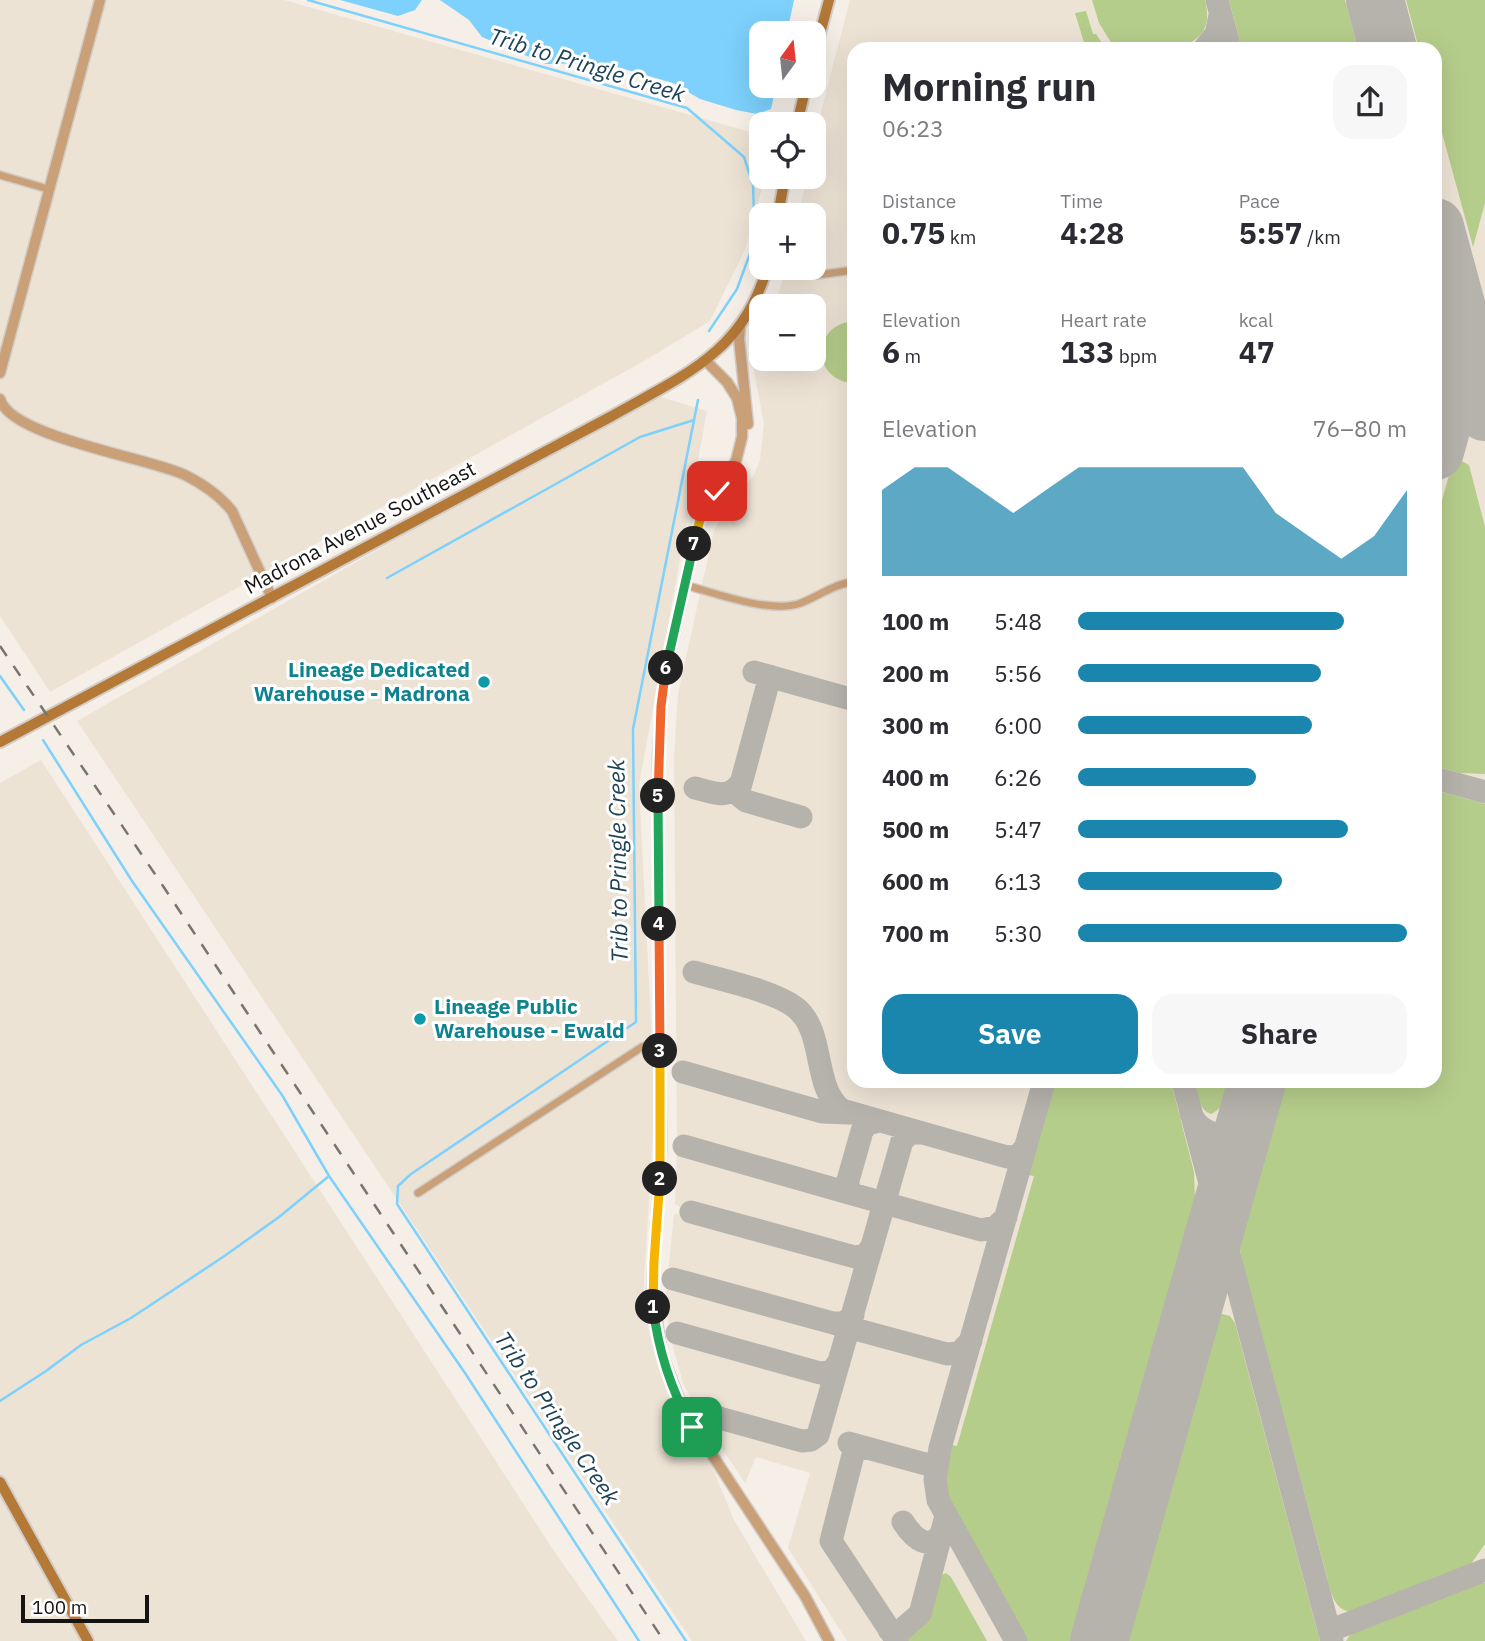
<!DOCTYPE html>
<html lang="en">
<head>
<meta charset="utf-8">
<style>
	body { margin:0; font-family:"IBM Plex Sans",sans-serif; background:#f7f7f7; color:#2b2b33; height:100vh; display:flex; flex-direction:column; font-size:26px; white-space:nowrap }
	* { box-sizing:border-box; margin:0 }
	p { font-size:23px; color:#7c7c81 }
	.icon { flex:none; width:38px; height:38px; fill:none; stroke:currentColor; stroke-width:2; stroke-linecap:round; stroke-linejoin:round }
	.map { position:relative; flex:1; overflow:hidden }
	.drawer { position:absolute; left:847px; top:42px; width:595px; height:1046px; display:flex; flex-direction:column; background:#fff; border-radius:21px; box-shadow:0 7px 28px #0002 }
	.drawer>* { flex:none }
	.needle { width:46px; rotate:15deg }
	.tools { position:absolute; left:749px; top:21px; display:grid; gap:14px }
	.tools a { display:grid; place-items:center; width:77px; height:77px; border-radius:14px; background:#fff; box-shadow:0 7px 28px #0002; font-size:35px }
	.scale { position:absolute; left:21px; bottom:18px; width:128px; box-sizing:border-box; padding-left:7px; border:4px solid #161412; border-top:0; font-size:19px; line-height:24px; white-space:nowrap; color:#161412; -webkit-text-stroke:5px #fff; paint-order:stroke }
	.pin { position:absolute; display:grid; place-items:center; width:60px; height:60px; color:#fff; margin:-30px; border-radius:14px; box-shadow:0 4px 10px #0006 }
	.km { position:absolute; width:35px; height:35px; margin:-18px; border-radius:50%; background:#222; color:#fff; font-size:19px; line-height:35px; text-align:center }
	.round { display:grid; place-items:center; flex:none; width:74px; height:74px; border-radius:21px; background:#f7f7f7 }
	.head { display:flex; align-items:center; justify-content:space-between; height:119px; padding:0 35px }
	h1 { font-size:38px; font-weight:700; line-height:52px }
	.stats { display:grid; grid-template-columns:repeat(3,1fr); gap:10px; height:119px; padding:7px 35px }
	.stats div { display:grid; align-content:center }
	.stats b { font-size:30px; font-weight:700 }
	.stats small { font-size:19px; font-weight:400 }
	.stats p { font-size:19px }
	.chart { height:196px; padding:14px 35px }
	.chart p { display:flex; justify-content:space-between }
	.chart svg { width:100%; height:126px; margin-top:7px; fill:#1a85ad; opacity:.7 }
	.action { display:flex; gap:14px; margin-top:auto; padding:14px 35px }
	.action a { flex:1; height:80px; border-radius:21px; background:#1a85ad; color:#fff; font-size:28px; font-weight:700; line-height:80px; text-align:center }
	.action a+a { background:#f7f7f7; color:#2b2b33 }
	ul { padding:0 35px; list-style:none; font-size:23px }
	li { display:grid; grid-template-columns:112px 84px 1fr; align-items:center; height:52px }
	li i { height:18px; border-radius:9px; background:#1a85ad }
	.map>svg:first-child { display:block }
	.built { fill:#ede3d5; fill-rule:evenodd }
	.green { fill:#b5cd8b }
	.water { fill:#7dd1fc }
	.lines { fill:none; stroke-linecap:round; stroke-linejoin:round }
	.stream { stroke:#7dd1fc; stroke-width:2.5 }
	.taxiway { stroke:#b6b2ac; stroke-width:23 }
	.runway { stroke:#b6b2ac; stroke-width:58 }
	.minor-casing { stroke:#d1ccc6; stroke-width:10 }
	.tertiary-casing { stroke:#d1ccc6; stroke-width:13 }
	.secondary-casing { stroke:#d1ccc6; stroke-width:14 }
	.minor { stroke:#caa079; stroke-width:7 }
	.tertiary { stroke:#caa079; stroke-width:10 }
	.secondary { stroke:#b47837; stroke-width:10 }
	.rail { stroke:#787470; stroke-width:2.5; stroke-dasharray:12 12; stroke-linecap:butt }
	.split-1-casing { stroke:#fff; stroke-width:14 }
	.split-2-casing { stroke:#fff; stroke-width:14 }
	.split-3-casing { stroke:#fff; stroke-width:14 }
	.split-4-casing { stroke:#fff; stroke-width:14 }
	.split-5-casing { stroke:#fff; stroke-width:14 }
	.split-6-casing { stroke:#fff; stroke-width:14 }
	.split-7-casing { stroke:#fff; stroke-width:14 }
	.split-8-casing { stroke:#fff; stroke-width:14 }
	.split-1 { stroke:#22a559; stroke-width:9 }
	.split-2 { stroke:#f5b400; stroke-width:9 }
	.split-3 { stroke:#f5b400; stroke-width:9 }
	.split-4 { stroke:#f0652b; stroke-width:9 }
	.split-5 { stroke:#22a559; stroke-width:9 }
	.split-6 { stroke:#f0652b; stroke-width:9 }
	.split-7 { stroke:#22a559; stroke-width:9 }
	.split-8 { stroke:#f5b400; stroke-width:9 }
	.culture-dot { fill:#0f9aa8; stroke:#fff; stroke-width:2.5 }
	.labels { text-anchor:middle; stroke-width:6; stroke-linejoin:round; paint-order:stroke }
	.street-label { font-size:21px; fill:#161412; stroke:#fff }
	.culture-label { font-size:21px; font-weight:bold; fill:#0d838f; stroke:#fff; text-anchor:end }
	.water-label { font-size:23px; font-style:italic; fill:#1e4356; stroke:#fff }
</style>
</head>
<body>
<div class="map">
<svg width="1485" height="1641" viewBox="0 0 1485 1641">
	<rect width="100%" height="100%" fill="#f5efe8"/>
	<path class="built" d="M0 0H284L761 135V177H765L745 250 710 321 651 357 50 692 0 616Z
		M850 0H1485V1641H847L788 1548 810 1473 756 1457 745 1483 699 1414 683 1383 670 1336 665 1303 674 1214H678L680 1207 675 1204 677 1146 674 757 678 694 714 530 723 515 754 475 760 460 764 424 754 371 753 351 758 333 761 328V359H814V306H774L787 268H814V215H799L806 177H814V139ZM854 49H1435V1082H854Z
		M651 394 707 411 639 785 655 1102 643 1299 734 1520 806 1641H692L77 721Z
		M41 760 556 1554 618 1641H0V783Z"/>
	<path class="green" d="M1092 0H1205C1220 58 1152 49 1115 49L1099 23Z
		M1229 0H1345L1358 49H1242Z
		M1406 0H1485V203L1473 247 1435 107V49H1419Z
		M1086 11 1093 34H1096L1106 49H1086L1075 13Z
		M854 321V383C811 381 811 324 854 321Z
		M1460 460 1469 465 1485 527V774L1460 773 1435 766V524L1452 465Z
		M1435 790 1485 804V1544L1468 1568 1359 1612C1334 1615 1331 1593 1326 1573L1242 1262 1238 1238V1220L1278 1082H1435Z
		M1055 1082H1171L1194 1172 1196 1225 1079 1641H1027L952 1505C942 1483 946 1467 952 1445L957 1446 1034 1176 1028 1175Z
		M1195 1082H1237C1233 1093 1222 1109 1211 1114 1198 1110 1198 1093 1195 1082Z
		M1222 1314 1230 1316 1235 1323 1320 1641H1120L1210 1322 1215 1316Z
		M946 1573 951 1577 987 1641H905L906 1632C927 1621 931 1600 935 1578Z
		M1477 1581 1485 1583V1641H1346L1354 1629 1359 1627Z"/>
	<path class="water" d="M340 0H422L415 10 398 16Z
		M440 0H794L787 33H761V86H776L771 109 757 114 736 110 700 99 673 83 603 63 546 64 482 37 469 20Z"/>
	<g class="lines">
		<path class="stream" d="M308 0 687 108 744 157 753 185 755 240 737 289 709 331
			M387 578 640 437 694 420 698 400
			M0 676 24 710
			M43 740 132 881 282 1095 329 1176 465 1373 639 1641
			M0 1401 46 1371 81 1345 131 1318 223 1257 279 1217 329 1176
			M686 1641 397 1204 398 1186 411 1174 636 1022 633 729 694 420"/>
		<path class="taxiway" d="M1217 0 1230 49
			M1204 49 1216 34 1220 15
			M754 672 854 700
			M770 676 739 791 741 797 746 801 801 817
			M1435 778 1485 792
			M695 788C712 792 727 800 739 785
			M694 972C721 980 775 991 796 1008 826 1032 812 1088 842 1110L1007 1157 1018 1156 1026 1147
			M683 1072 822 1112 849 1113
			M1183 1082 1332 1641
			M1191 1114C1199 1132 1221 1141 1238 1127 1244 1121 1246 1114 1250 1107
			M879 1121 867 1124 862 1131 847 1184 852 1194 981 1230 996 1227 1006 1217
			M684 1146 852 1194
			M691 1212 855 1257 865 1255 872 1247
			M673 1279 833 1323H845L853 1315
			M836 1324 947 1354 959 1353 971 1341
			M677 1333 820 1373 831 1372 839 1362
			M705 1414 802 1441 811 1440 818 1435 902 1141 910 1133H919
			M849 1443 929 1465 934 1463 938 1458
			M863 1447 854 1451 831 1541 897 1641
			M903 1522C914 1539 931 1554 944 1529
			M889 1630 900 1631 920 1614 946 1516
			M1329 1631 1485 1570
			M1016 1641 938 1500 935 1479 940 1448 1044 1082"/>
		<path class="runway" d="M1375 0 1388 49
			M1435 227 1485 412
			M1435 451 1466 339
			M1099 1641 1257 1082"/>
		<defs>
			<path id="minor" d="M0 175 48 189
				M780 268 817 275 854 270
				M685 585C715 593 768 613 798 604 816 598 835 583 854 582
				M418 1193 642 1047 649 1044 660 1043"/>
			<path id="tertiary" d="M740 326 739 339 748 424
				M706 361 727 382 737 398 742 418V437L736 461 701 515 663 684 658 757 661 1149 652 1290 662 1354 684 1412 805 1596 829 1641
				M0 373 100 0
				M0 399C10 437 150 458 185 475 203 484 220 496 232 511L272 598"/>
			<path id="secondary" d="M814 56 829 0
				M797 124 806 86
				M778 215 785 177
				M0 742 612 416C682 376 743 353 767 268
				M0 1482 88 1641"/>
		</defs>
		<use href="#minor" class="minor-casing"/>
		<use href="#tertiary" class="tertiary-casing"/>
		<use href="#secondary" class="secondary-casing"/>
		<use href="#minor" class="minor"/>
		<use href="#tertiary" class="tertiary"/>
		<use href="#secondary" class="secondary"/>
		<path class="rail" d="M0 646 161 883 664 1641"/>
	</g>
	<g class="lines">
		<defs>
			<path id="split-1" d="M653 1307C658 1349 671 1390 692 1427"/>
			<path id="split-2" d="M653 1307 654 1261 660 1179"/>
			<path id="split-3" d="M660 1051V1179"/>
			<path id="split-4" d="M659 924 660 1051"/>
			<path id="split-5" d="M658 796 659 924"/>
			<path id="split-6" d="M658 796 661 706 666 668"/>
			<path id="split-7" d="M666 668 694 544"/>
			<path id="split-8" d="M694 544 701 515 717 491"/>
		</defs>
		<use href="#split-1" class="split-1-casing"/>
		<use href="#split-2" class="split-2-casing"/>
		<use href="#split-3" class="split-3-casing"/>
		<use href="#split-4" class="split-4-casing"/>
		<use href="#split-5" class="split-5-casing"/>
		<use href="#split-6" class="split-6-casing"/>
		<use href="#split-7" class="split-7-casing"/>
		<use href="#split-8" class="split-8-casing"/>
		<use href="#split-1" class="split-1"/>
		<use href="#split-2" class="split-2"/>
		<use href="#split-3" class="split-3"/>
		<use href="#split-4" class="split-4"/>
		<use href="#split-5" class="split-5"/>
		<use href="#split-6" class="split-6"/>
		<use href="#split-7" class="split-7"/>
		<use href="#split-8" class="split-8"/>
	</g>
	<g class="culture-dot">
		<circle cx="484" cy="682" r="7"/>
		<circle cx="420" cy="1019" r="7"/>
	</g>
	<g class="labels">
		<g class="street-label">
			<text transform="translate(360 528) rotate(-28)" y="7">Madrona Avenue Southeast</text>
		</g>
		<g class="culture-label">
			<text x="470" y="677">Lineage Dedicated<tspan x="470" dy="24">Warehouse - Madrona</tspan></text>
			<text x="434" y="1014" text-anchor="start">Lineage Public<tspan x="434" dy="24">Warehouse - Ewald</tspan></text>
		</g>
		<g class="water-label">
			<text transform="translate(587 65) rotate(17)" y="8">Trib to Pringle Creek</text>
			<text transform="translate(618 861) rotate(-91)" y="8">Trib to Pringle Creek</text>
			<text transform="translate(557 1418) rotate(56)" y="8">Trib to Pringle Creek</text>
		</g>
	</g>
</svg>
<div class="tools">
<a><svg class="needle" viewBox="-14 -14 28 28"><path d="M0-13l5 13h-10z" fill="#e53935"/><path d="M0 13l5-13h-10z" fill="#7c7c81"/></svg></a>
<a><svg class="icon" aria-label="locate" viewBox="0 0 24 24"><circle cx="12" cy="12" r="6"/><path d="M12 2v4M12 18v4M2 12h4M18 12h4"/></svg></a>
<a>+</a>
<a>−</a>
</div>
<div class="scale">100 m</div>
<div class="pin" style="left:692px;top:1427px;background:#1e9e55"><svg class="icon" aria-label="arrive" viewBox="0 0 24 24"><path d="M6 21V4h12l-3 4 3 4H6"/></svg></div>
<div class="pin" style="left:717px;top:491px;background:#d93025"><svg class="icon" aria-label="check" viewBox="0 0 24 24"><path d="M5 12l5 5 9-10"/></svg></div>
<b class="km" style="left:653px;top:1307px">1</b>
<b class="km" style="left:660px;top:1179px">2</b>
<b class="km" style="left:660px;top:1051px">3</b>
<b class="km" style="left:659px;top:924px">4</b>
<b class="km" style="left:658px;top:796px">5</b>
<b class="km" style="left:666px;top:668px">6</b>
<b class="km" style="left:694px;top:544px">7</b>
<section class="drawer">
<div class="head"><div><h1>Morning run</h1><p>06:23</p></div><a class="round"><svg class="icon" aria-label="share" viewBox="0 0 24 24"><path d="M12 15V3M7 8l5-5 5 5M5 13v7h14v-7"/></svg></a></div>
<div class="stats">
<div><p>Distance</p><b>0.75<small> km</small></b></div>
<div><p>Time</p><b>4:28</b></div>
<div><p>Pace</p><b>5:57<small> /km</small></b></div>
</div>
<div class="stats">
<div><p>Elevation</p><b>6<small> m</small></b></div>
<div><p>Heart rate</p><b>133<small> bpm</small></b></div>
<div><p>kcal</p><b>47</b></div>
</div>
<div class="chart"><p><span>Elevation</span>76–80 m</p>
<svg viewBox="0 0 160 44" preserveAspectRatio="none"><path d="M0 44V14L10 6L20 6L30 14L40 22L50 14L60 6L70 6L80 6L90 6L100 6L110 6L120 22L130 30L140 38L150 30L160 14V44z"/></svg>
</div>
<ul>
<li><b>100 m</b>5:48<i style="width:81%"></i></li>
<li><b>200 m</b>5:56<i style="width:74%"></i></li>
<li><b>300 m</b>6:00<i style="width:71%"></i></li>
<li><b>400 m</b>6:26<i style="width:54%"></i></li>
<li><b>500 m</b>5:47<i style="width:82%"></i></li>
<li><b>600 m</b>6:13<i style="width:62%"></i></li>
<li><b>700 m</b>5:30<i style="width:100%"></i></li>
</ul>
<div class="action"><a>Save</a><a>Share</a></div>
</section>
</div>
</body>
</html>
